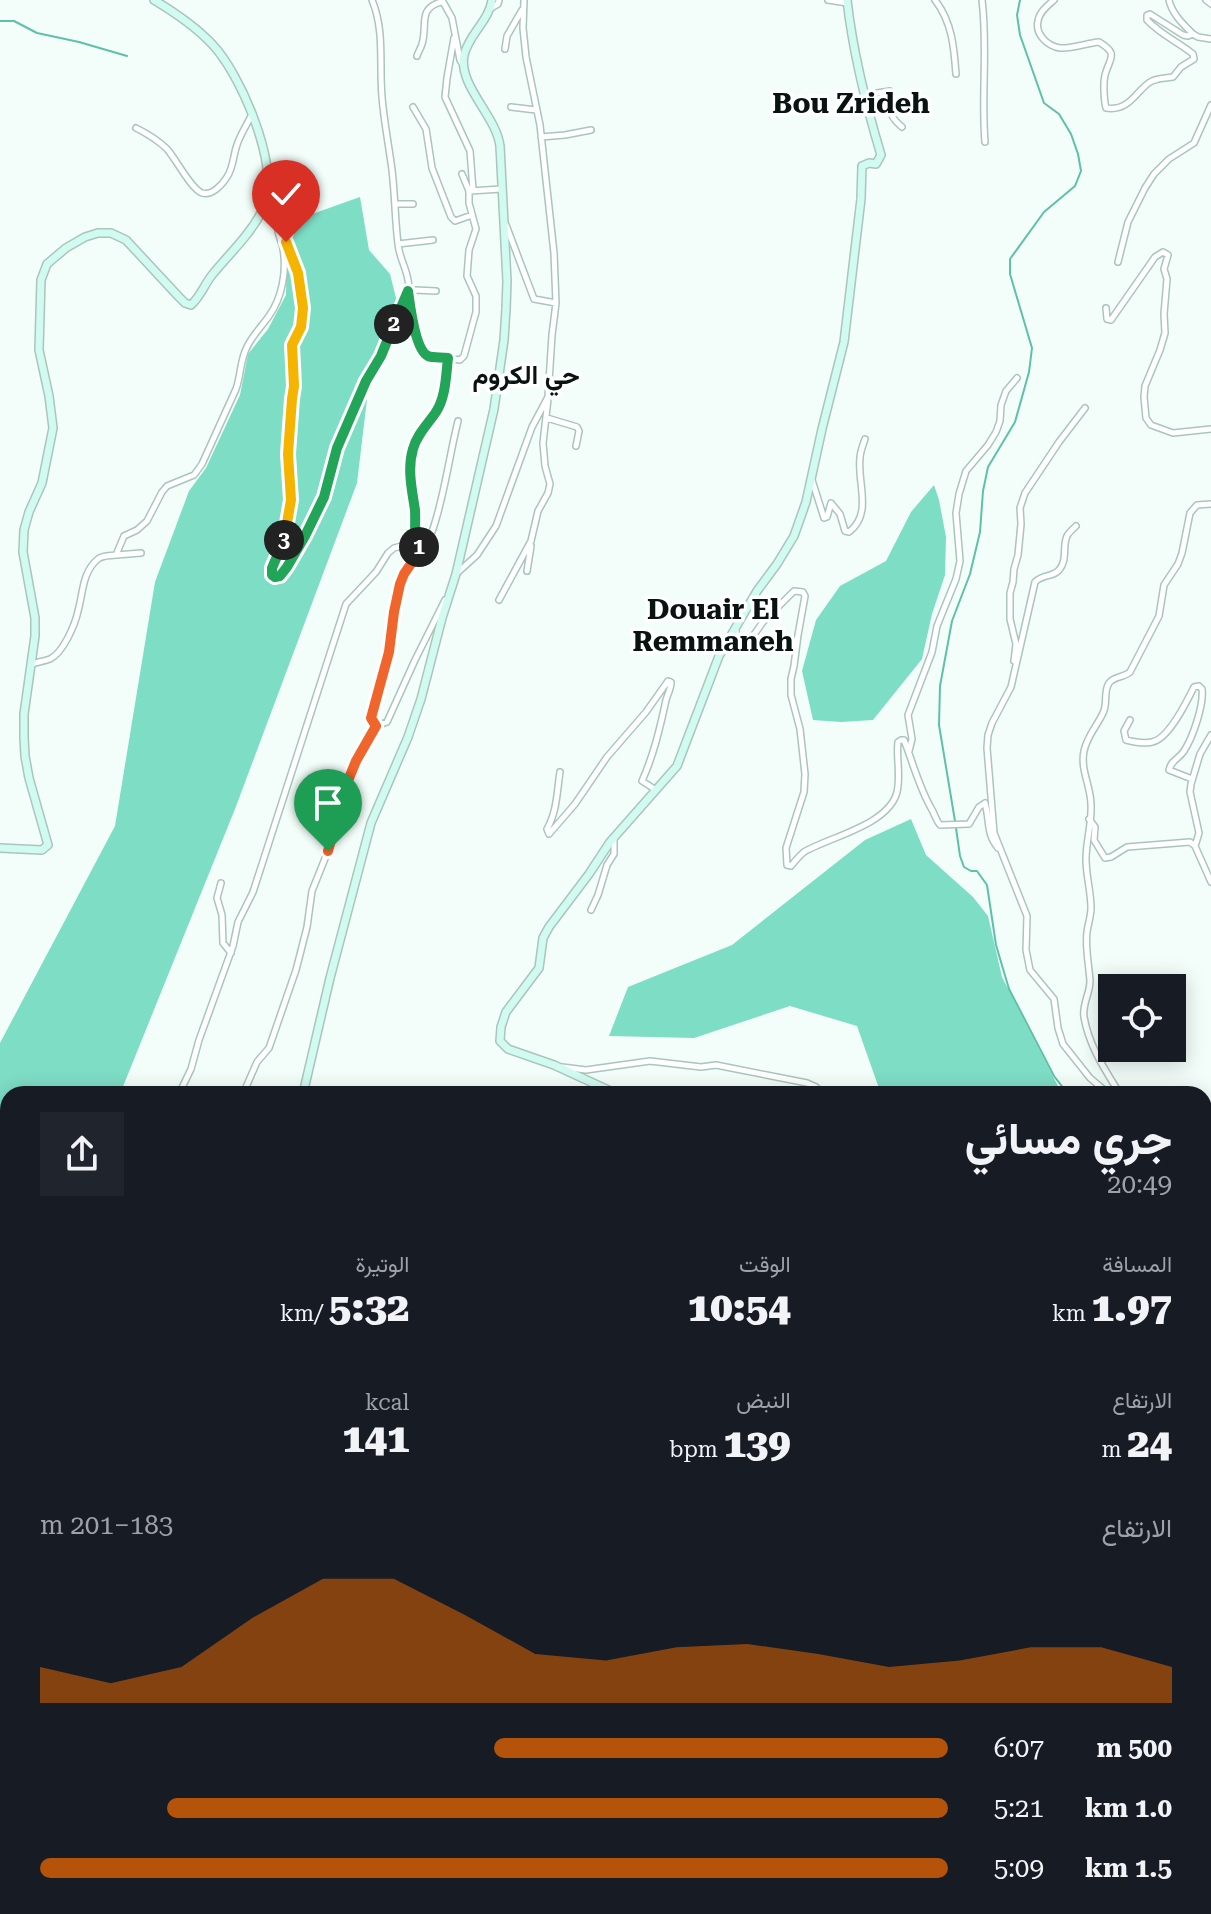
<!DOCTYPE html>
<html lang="ar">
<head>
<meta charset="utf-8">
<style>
	body { margin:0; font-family:"Roboto Serif",Vazirmatn,serif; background:#20242c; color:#f1f3f6; direction:rtl; height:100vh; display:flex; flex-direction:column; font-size:30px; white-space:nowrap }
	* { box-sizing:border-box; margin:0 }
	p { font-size:26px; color:#9ea1a6 }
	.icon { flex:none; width:44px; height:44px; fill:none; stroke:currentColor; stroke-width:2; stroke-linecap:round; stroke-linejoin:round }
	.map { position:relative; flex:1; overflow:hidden; direction:ltr }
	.side { position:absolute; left:0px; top:1086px; width:1212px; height:828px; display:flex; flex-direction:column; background:#171b24; border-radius:24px 24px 0 0; box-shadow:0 4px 20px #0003; direction:rtl }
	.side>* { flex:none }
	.fabs { position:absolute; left:1098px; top:974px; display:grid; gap:16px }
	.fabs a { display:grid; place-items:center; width:88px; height:88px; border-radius:0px; background:#171b24; box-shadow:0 4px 20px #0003; font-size:40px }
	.pin { position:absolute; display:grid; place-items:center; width:68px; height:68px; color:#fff; margin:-82px -34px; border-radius:50% 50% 50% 0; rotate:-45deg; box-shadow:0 0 8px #0007 }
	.pin .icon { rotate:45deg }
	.km { position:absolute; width:40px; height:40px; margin:-20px; border-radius:50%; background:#222; color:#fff; font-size:22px; line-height:40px; text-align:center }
	.round { display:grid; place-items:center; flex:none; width:84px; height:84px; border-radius:0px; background:#20242c }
	.head { display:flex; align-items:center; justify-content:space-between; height:136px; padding:0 40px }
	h1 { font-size:44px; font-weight:800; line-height:60px }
	.figures { display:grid; grid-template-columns:repeat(3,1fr); gap:12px; height:136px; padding:8px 40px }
	.figures div { display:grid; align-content:center }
	.figures b { font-size:40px; font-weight:800 }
	.figures small { font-size:22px; font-weight:400 }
	.figures p { font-size:22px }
	.chart { height:224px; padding:16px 40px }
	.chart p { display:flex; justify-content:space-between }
	.chart svg { width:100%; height:144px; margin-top:8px; fill:#b45309; opacity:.7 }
	ul { padding:0 40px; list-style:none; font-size:26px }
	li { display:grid; grid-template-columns:128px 96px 1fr; align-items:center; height:60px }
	li i { height:20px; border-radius:10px; background:#b45309 }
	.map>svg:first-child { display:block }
	.forest { fill:#7eddc5 }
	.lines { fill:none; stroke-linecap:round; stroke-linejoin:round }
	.stream { stroke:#5fc0a8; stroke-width:2 }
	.street-casing { stroke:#aac5bd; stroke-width:8 }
	.secondary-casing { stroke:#aac5bd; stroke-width:10 }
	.street { stroke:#fff; stroke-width:5 }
	.secondary { stroke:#d1faf0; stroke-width:7 }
	.split-1-casing { stroke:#fff; stroke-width:16 }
	.split-2-casing { stroke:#fff; stroke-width:16 }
	.split-3-casing { stroke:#fff; stroke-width:16 }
	.split-4-casing { stroke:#fff; stroke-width:16 }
	.split-1 { stroke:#f0652b; stroke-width:10 }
	.split-2 { stroke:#22a559; stroke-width:10 }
	.split-3 { stroke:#22a559; stroke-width:10 }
	.split-4 { stroke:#f5b400; stroke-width:10 }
	.labels { text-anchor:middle; stroke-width:7; stroke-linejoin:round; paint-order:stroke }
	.neighbourhood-label { font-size:26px; font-weight:bold; fill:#091311; stroke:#fff }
	.quarter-label { font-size:28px; font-weight:bold; fill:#091311; stroke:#fff }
</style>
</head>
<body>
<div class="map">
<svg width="1211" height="1914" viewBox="0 0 1211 1914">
	<rect width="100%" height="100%" fill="#f3fefa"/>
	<path class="forest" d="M360 197 369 250 390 274 400 314 390 353 368 391 357 483 235 809 120 1094H8V1198L0 1202V1043L115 826 155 582 189 491 206 468 240 395 248 354 268 329 286 295 287 251 301 218Z
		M934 485 939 500 946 537 945 575 932 614 922 659 873 720 841 722 813 720 802 671 816 620 840 586 886 561 911 512Z
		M911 819 926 855 973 897 988 916 1002 977 1062 1094H881L857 1026 790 1006 694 1038 609 1036 628 987 732 945 865 840Z
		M679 1906H901L827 1914H668Z"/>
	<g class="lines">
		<path class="stream" d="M0 21H14L37 33 79 42 127 56
			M955 821 939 725 940 686 952 621 970 574 980 532 983 491 988 467 1015 422 1029 372 1032 348 1010 274V259L1044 212 1075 186 1081 171 1078 154 1071 134 1059 114 1044 103 1020 35 1017 15 1020 0
			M956 828 960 856 964 867 971 871H977L987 885 996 945 1009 989 1054 1076 1068 1094
			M1050 1914 1054 1906"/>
		<defs>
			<path id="street" d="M372 0C385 31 379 65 382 97 384 122 389 146 392 170 395 195 395 220 398 244 399 257 406 267 408 280 412 304 409 337 427 356L460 360 464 356 476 312V296L467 276 469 250 476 229 469 203V191L462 174
				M442 0 452 18 460 60 463 65
				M828 0 847 3
				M935 0C952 22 954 47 956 74
				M982 0C988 47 981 95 985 142
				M1054 0C1048 5 1039 12 1038 21 1035 34 1047 46 1060 48 1072 49 1087 43 1099 42 1119 54 1110 57 1105 75 1103 83 1104 100 1106 108 1131 112 1137 88 1152 81 1158 78 1167 78 1173 77L1181 67 1194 59 1193 54C1178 42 1160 34 1147 20V15L1150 14 1183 35 1188 36 1193 34 1198 37 1211 39
				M1169 0C1172 14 1183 24 1193 34
				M1206 0 1211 4
				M491 8 498 4 499 0
				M454 38 447 78 445 97 470 151 473 190
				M505 49 507 36 522 10
				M417 56C418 52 421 48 422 44 428 25 417 9 441 2
				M864 95 890 91C896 108 882 110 902 127
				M413 107 426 129 432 168 451 217 455 221 472 215
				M511 107 536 110
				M136 128C148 134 158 140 167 149 176 159 191 189 202 193 212 196 222 185 227 177 233 168 233 158 236 148 239 136 247 125 252 114
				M541 137 565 135 591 130
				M470 191 501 189
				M266 203 294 259 298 273 303 308 301 327 292 345 294 386 292 399 288 454 291 500 287 530 272 568V575L275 577 280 576 287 567 324 497 337 448 366 381 388 341 408 291
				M396 204H413
				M506 225 534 299 556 303
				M398 244 433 240
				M1118 262 1128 222 1145 188 1154 174 1169 159 1194 143 1211 105
				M408 291 415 290 436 291
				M1106 308 1107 319 1111 320 1155 257 1163 252 1168 255 1164 269 1167 279 1164 314 1165 333 1160 350 1145 386 1144 397 1146 418 1151 425 1173 433 1211 429
				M547 418 577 427 579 431 576 446
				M812 480 824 518 827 517 831 503 840 514 845 531 849 532C873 514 857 483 860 458 860 452 863 445 865 439
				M1076 526C1073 529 1068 533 1067 536 1062 547 1068 560 1059 570 1052 578 1044 573 1035 582L1011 687 992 723 988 735 987 748 994 833 1027 916 1026 950 1030 970 1054 999 1058 1028 1063 1044 1090 1078 1109 1094
				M419 547 416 539 415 516 411 490 413 449 423 428 439 407 448 358
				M116 555 141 553
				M527 571 531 546
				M456 574 477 555 496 526 532 427 548 397 552 335 556 303 554 253 540 125 526 57 523 28 524 0
				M499 600 531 541 538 511 548 493 550 484 545 466 543 443 548 399
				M736 630C736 637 737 642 742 648L745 647 763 622 794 591 803 592 805 596 798 635 794 666 791 679V695L800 729 805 774 804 792 786 848 787 865 791 866C795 861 799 856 804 852 829 837 889 825 897 792 901 775 896 758 898 742L901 740H904C913 763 919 787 931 808 935 814 935 819 940 825L969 824 979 807 985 803C990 821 986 834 998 848
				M1014 661 1016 644 1010 619V593L1013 582 1014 569 1018 555 1021 524 1020 508 1025 493 1059 442 1085 408
				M32 664C37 662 45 661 50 659 63 653 75 625 78 611 83 594 82 572 98 559 103 555 110 556 116 555L124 536 137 530 147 521 162 492 167 486 194 475 202 464 236 389C241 375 240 360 247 347 252 336 262 326 269 316 282 298 287 271 283 249 282 243 279 237 278 231
				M1130 720 1124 731 1126 740C1134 742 1144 744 1152 742 1169 739 1187 701 1194 687L1199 686 1202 689C1204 705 1193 737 1184 751 1178 760 1171 760 1169 770L1192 779
				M376 726 387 722 415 660 445 600
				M909 751 912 739 908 715 932 652 937 626 956 579 960 561 956 513 959 494 966 471 988 445 996 432 1000 421 1001 405 1006 391 1017 378
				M560 772C557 791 557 812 547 829L549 834 575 804 607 757 646 712 668 681 671 682C671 689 668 693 666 700 660 728 654 754 642 781L656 790
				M1089 819 1095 827 1094 840 1105 858 1111 857 1127 847 1190 842 1195 846 1211 882
				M1195 846 1199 833 1190 792 1191 784 1200 754 1211 735
				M221 883 217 898 222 915 223 943 231 953
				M591 910 598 895 607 865 614 854V840
				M562 1067 586 1070 650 1061 701 1067 716 1065 807 1083 816 1087 823 1094
				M615 1093 634 1094
				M179 1094 191 1069 199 1040 233 946 238 922 253 892 346 604 376 572 388 553 394 548 409 544 417 545
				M243 1094 257 1062 269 1048 296 970 307 927 312 891 328 851 347 783 356 761 376 726 371 718C377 696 385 675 389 653 393 629 394 604 402 581 408 561 427 548 433 529 445 493 449 457 458 421
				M1120 1094C1105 1070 1089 1046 1084 1017 1082 1004 1090 994 1090 981 1089 965 1085 948 1087 932 1088 924 1091 916 1091 908 1091 892 1086 876 1086 859 1086 841 1092 823 1091 805 1091 786 1080 770 1084 751 1087 736 1097 726 1103 713 1108 704 1103 692 1109 683 1114 676 1123 678 1130 672L1159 616 1164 585 1178 564 1182 553 1190 513 1197 505 1211 504
				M0 1258 8 1253
				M169 1906 172 1914
				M312 1914V1906
				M498 1914 499 1906
				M522 1914 525 1906
				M657 1914 663 1906
				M1129 1914 1137 1906
				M1192 1914V1906"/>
			<path id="secondary" d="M0 848 42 850 48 845 29 778 25 756 24 737V714L35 636V618L23 552 24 530 29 512 42 483 53 428 49 396 39 350 41 280 47 264 66 248 85 237 98 233H111L126 240 179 297 185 303 191 305C201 296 204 285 212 275 229 254 248 237 261 213 262 209 265 206 266 202 278 162 240 73 212 44 196 27 174 12 154 0
				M303 1094 330 978 371 823 408 737 421 699 442 618 456 574 494 409 504 340 506 309 507 281 500 146C496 115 458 86 464 55 469 34 489 21 492 0
				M617 1094 554 1065 508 1049 500 1041 501 1027 506 1012 539 968 543 938 549 927 589 874 610 842 677 766 719 656 757 591 777 564 794 536 806 502 822 429 844 342 861 199 862 166 869 163 876 164 881 155C866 105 853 53 847 0
				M439 1914 440 1906"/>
		</defs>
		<use href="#street" class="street-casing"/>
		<use href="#secondary" class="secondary-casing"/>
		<use href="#street" class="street"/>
		<use href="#secondary" class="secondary"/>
	</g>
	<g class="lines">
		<defs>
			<path id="split-1" d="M328 851 347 783 356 761 376 726 371 718 389 652 394 612 400 584 404 574 421 549 419 547"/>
			<path id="split-2" d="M394 324 408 291C410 305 415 350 428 356 433 358 442 357 448 358 446 374 446 397 436 412 428 424 417 434 413 449 407 469 412 490 415 510 416 523 413 535 419 547"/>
			<path id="split-3" d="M284 540 272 568V575L275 577 280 576 287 567 305 536 324 497 337 448 366 381 381 356 394 324"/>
			<path id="split-4" d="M284 540 291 500 288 454 292 399 294 386 292 345 301 327 303 308 298 273 286 242"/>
		</defs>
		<use href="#split-1" class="split-1-casing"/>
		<use href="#split-2" class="split-2-casing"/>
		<use href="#split-3" class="split-3-casing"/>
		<use href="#split-4" class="split-4-casing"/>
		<use href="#split-1" class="split-1"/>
		<use href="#split-2" class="split-2"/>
		<use href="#split-3" class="split-3"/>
		<use href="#split-4" class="split-4"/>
	</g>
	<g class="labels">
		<g class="neighbourhood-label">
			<text x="526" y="384">حي الكروم</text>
		</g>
		<g class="quarter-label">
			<text x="851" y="113">Bou Zrideh</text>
			<text x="713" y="619">Douair El<tspan x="713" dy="32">Remmaneh</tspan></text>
		</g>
	</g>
</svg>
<div class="fabs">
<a><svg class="icon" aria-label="locate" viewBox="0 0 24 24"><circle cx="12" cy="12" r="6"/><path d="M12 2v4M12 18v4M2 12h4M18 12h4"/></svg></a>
</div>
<div class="pin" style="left:328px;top:851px;background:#1e9e55"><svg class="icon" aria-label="arrive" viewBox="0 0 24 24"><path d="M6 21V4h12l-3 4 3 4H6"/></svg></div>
<div class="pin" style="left:286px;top:242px;background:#d93025"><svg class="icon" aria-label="check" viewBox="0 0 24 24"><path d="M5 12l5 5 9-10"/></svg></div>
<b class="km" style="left:419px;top:547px">1</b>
<b class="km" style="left:394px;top:324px">2</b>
<b class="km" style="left:284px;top:540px">3</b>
<section class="side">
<div class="head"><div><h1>جري مسائي</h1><p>20:49</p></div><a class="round"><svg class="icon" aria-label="share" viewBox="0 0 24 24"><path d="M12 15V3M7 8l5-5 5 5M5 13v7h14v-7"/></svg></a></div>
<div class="figures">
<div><p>المسافة</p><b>1.97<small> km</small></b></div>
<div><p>الوقت</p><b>10:54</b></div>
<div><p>الوتيرة</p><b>5:32<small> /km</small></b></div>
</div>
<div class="figures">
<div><p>الارتفاع</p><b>24<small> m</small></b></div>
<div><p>النبض</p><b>139<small> bpm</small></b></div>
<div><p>kcal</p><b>141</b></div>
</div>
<div class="chart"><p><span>الارتفاع</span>183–201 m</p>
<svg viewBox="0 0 160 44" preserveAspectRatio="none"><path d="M0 44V33L10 38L20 33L30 18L40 6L50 6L60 17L70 29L80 31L90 27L100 26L110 29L120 33L130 31L140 27L150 27L160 33V44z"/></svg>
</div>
<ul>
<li><b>500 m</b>6:07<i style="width:50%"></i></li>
<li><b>1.0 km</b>5:21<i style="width:86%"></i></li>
<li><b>1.5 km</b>5:09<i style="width:100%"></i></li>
</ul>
</section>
</div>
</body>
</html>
